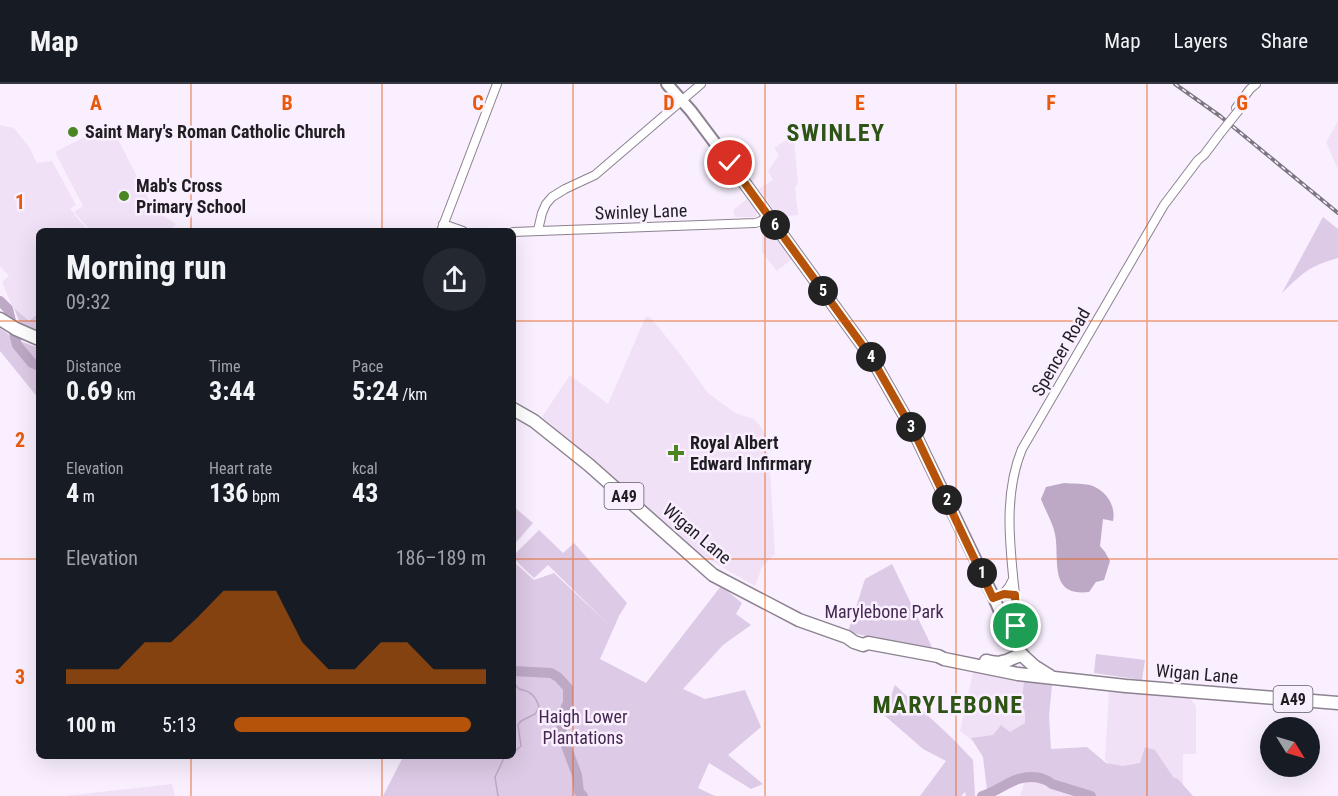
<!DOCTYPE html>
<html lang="en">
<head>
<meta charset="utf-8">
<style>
	body { margin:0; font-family:"Roboto Condensed",sans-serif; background:#242831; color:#f1f3f6; height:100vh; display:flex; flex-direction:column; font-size:22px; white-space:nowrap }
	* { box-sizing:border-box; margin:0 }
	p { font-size:20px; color:#9ea1a6 }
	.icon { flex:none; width:33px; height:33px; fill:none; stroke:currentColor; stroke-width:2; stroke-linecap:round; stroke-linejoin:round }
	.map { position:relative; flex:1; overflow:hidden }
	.panel { position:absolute; left:36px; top:144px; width:480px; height:531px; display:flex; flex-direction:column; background:#171b24; border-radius:9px; box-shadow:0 6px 24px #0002 }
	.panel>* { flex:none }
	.needle { width:39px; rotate:127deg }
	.fabs { position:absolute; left:1260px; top:633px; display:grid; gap:12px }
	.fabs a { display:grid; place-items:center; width:60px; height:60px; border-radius:50%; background:#171b24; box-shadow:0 6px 24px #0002; font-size:30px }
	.pin { position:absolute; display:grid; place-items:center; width:51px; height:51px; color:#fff; margin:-26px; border:3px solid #fff; border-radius:50%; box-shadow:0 2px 6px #0007 }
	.km { position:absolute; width:30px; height:30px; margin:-15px; border-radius:50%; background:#222; color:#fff; font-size:16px; line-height:30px; text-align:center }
	.round { display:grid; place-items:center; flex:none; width:63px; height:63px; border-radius:32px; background:#242831 }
	.overview { display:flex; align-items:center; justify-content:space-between; height:102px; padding:0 30px }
	h1 { font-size:33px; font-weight:700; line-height:45px }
	.stats { display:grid; grid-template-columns:repeat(3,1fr); gap:9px; height:102px; padding:6px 30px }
	.stats div { display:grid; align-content:center }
	.stats b { font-size:26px; font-weight:700 }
	.stats small { font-size:16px; font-weight:400 }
	.stats p { font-size:16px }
	.chart { height:168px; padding:12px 30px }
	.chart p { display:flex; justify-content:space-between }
	.chart svg { width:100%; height:108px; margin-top:6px; fill:#b45309; opacity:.7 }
	ul { padding:0 30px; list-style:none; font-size:20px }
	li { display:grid; grid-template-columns:96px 72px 1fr; align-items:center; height:45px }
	li i { height:15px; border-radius:8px; background:#b45309 }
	header { display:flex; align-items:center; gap:36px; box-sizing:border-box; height:84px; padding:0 30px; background:#171b24; border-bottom:2px solid #363941 }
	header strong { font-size:28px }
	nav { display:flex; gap:33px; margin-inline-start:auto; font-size:21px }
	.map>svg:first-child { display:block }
	.built { fill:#f0e1f7 }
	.green { fill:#ddcae6 }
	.water { fill:#bda8c6 }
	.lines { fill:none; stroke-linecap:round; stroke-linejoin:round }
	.stream { stroke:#bda8c6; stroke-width:1.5 }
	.river { stroke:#bda8c6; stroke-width:10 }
	.minor-casing { stroke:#8c8290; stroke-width:10 }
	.major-casing { stroke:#8c8290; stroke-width:14 }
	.highway-casing { stroke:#8c8290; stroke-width:15 }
	.minor { stroke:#fff; stroke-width:8 }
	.major { stroke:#fff; stroke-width:10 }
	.highway { stroke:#fff; stroke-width:12 }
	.rail-casing { stroke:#7c767f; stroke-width:4 }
	.rail { stroke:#f9effe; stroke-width:1.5; stroke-dasharray:4.5; stroke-linecap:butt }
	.minor-bridge-casing { stroke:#8c8290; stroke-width:10; stroke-linecap:butt }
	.minor-bridge { stroke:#fff; stroke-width:8 }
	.route-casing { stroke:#fff; stroke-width:12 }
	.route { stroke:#b45309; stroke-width:8 }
	.grid { fill:none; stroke:#e8590c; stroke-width:1.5; stroke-opacity:0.55 }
	.poi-dot { fill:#4b8623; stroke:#f9effe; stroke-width:2 }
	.labels { text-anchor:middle; stroke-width:5; stroke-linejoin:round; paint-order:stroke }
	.shield { fill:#f9effe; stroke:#615c64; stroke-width:1.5 }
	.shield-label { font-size:16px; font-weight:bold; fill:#201d22 }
	.poi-label { font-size:18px; font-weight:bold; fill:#201d22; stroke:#f9effe; text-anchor:start }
	.street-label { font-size:18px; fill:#201d22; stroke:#f9effe }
	.park-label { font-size:18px; fill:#452851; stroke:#f9effe }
	.district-label { font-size:24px; font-weight:bold; letter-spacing:1.5px; fill:#2d5315; stroke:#f9effe }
	.grid-label { font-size:20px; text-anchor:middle; font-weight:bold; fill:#e8590c; stroke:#f9effe; stroke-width:5; stroke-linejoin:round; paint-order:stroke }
</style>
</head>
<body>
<header>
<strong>Map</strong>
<nav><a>Map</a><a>Layers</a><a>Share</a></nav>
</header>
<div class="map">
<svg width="1338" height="712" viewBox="0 0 1338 712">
	<rect width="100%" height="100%" fill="#f9effe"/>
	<path class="built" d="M1338 37V85L1326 58Z
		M110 40 149 116 162 131 176 140 170 147H91L74 128 83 122 55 68Z
		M0 41 14 44 29 63 37 79 52 77 76 121 70 125 88 147H39V245L17 228 12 222 2 198 9 192 0 182Z
		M789 54H794L798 101 795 103 798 131 779 133 759 105 773 96 768 87 779 71 774 64Z
		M747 115 757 128 756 133H735L733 126Z
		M762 141H769L793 174 777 187 762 168Z
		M646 232 651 234 680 270 708 309 735 329 754 335 762 344 766 353 770 385 775 470 762 483 755 502 684 461 675 454 656 431 542 333 570 291 608 320Z
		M973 588 1024 597 1021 620 1025 627V655L975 659 960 647Z
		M1109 607 1188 614 1192 616 1196 623V670H1183V700L1155 709 1116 688 1109 679 1105 676Z
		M1025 696H1030L1074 707 1082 712H1020Z
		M172 700 175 712H65Z"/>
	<path class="green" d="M1323 133 1338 145V174C1309 182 1303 189 1282 209Z
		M14 224 29 237 36 231 39 234V253L21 242Z
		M0 244 8 250 11 254 39 264V315L0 267Z
		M513 422 533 439 513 462Z
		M539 446 563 469 574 459 627 519 619 532 600 575 646 599 721 502 742 519 736 530 751 541 723 561 683 605 705 615 745 606 761 643 728 671 763 700 751 705 709 679 698 704 715 712H383L403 673 400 672H513V477L534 496 554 489 610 542 548 481 534 494 513 474V472Z
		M892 480 931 561 932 566 848 548 865 495Z
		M1096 570 1145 576 1142 596 1094 589Z
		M1024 597 1052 601 1049 632 1051 665 1087 663 1106 679 1123 682 1140 679 1145 663 1155 666 1173 693 1178 695 1193 712H1082L1074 707 1030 696 987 706 983 673 971 654 993 651 1001 641 1010 648 1025 639V628L1021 620Z
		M895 601 952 654 973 676 975 712H966L965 708 961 712H920L946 677 923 665 884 631Z"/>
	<path class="water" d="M1064 399C1073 400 1085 399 1093 402 1107 408 1116 422 1113 437L1103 435 1100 462 1105 468 1110 477 1104 496 1096 498 1089 508C1048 513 1060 475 1055 450 1053 439 1045 426 1041 415L1046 403Z"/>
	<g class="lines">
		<path class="stream" d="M513 598 519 605C530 607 536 612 539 623L535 630 521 637 518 641 521 662 513 669
			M498 712 495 693 505 672"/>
		<path class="river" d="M0 217 8 225 17 261 32 279 39 282
			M513 587 551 589 558 593 568 604V619L561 632 562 651 577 691 579 708 583 712
			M982 712C1004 705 1015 689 1040 694 1045 696 1048 696 1052 700L1091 712"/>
		<defs>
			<path id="minor" d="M1236 24 1250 5 1256 0
				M443 140 463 147
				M538 146 542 129 546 120 552 113 565 105 595 91 701 0
				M441 147 497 0
				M513 148 755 139 759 138 769 132
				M994 514C1003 510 1008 507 1012 497
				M1017 562C1017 545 1017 528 1015 511 1010 463 1003 411 1022 365L1164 121 1198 76 1204 71 1219 51"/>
			<path id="major" d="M667 0 691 27 730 79 871 273 915 350 994 514 1013 558 1024 572"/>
			<path id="highway" d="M0 235 16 245 39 255
				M513 325 534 337 589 381 713 491 799 536 847 553 854 558 863 561 868 559 938 572 944 575 1018 590 1126 602 1338 619
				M986 577C992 578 997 580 1002 578 1010 577 1014 572 1022 571L1034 582 1050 592"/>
		</defs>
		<use href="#minor" class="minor-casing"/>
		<use href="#major" class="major-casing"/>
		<use href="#highway" class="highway-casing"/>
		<use href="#minor" class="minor"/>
		<use href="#major" class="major"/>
		<use href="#highway" class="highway"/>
		<defs>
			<path id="rail" d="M1175 0 1220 32 1338 129"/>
		</defs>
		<use href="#rail" class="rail-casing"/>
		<use href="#rail" class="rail"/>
		<defs>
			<path id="minor-bridge" d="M1219 51 1239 26"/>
		</defs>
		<use href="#minor-bridge" class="minor-bridge-casing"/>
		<use href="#minor-bridge" class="minor-bridge"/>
	</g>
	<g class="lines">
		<defs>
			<path id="route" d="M730 79 871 273 915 350 993 514 1004 510 1015 511 1016 542"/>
		</defs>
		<use href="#route" class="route-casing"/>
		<use href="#route" class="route"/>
	</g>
	<path class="grid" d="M191 0V147M382 0V147M573 0V712M765 0V712M956 0V712M1147 0V712M0 237H39M513 237H1338M0 475H39M513 475H1338M191 672V712M382 672V712"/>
	<g class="poi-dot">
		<circle cx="73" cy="48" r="6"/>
		<circle cx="124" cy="112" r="6"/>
		<path d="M673 360h6v6h6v6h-6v6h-6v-6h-6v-6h6z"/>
	</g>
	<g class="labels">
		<g class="shield">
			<rect x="604.5" y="399" width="39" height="26" rx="4.5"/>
			<rect x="1273.5" y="602" width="39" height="26" rx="4.5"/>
		</g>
		<g class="shield-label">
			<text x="624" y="418">A49</text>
			<text x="1293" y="621">A49</text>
		</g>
		<g class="poi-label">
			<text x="85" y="54">Saint Mary's Roman Catholic Church</text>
			<text x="136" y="108">Mab's Cross<tspan x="136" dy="21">Primary School</tspan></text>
			<text x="690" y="365">Royal Albert<tspan x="690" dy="21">Edward Infirmary</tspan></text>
		</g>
		<g class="street-label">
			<text transform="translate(641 128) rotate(-2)" y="6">Swinley Lane</text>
			<text transform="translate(1061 268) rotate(-60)" y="6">Spencer Road</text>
			<text transform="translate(697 450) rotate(40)" y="6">Wigan Lane</text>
			<text transform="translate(1197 590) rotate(5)" y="6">Wigan Lane</text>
		</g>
		<g class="park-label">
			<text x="884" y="534">Marylebone Park</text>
			<text x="583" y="639">Haigh Lower<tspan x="583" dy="21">Plantations</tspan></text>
		</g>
		<g class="district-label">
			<text x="836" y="57">SWINLEY</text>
			<text x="948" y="629">MARYLEBONE</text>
		</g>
	</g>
	<g class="grid-label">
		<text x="96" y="26">A</text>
		<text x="287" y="26">B</text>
		<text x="478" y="26">C</text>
		<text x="669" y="26">D</text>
		<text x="860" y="26">E</text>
		<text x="1051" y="26">F</text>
		<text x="1242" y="26">G</text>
		<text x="20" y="125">1</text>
		<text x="20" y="363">2</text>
		<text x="20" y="600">3</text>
	</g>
</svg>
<div class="fabs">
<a><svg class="needle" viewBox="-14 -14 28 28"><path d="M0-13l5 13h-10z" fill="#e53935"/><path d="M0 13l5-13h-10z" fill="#9ea1a6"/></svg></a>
</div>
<div class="pin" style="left:1016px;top:542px;background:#1e9e55"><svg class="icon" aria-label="arrive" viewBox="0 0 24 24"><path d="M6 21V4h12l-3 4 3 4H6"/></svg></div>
<div class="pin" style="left:730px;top:79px;background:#d93025"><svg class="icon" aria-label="check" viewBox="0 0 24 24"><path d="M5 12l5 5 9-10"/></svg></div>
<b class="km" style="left:982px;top:489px">1</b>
<b class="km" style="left:947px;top:416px">2</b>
<b class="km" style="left:911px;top:343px">3</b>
<b class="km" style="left:871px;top:273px">4</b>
<b class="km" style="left:823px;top:207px">5</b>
<b class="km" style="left:775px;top:141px">6</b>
<section class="panel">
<div class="overview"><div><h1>Morning run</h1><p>09:32</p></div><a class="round"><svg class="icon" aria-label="share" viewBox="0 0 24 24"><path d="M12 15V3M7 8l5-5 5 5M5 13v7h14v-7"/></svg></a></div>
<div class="stats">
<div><p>Distance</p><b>0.69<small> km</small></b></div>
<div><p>Time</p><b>3:44</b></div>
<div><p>Pace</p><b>5:24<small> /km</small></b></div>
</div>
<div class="stats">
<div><p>Elevation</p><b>4<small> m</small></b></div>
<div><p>Heart rate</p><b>136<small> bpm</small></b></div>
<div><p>kcal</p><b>43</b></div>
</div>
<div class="chart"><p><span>Elevation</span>186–189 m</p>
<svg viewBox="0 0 160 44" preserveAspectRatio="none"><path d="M0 44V38L10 38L20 38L30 27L40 27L50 17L60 6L70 6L80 6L90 27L100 38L110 38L120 27L130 27L140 38L150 38L160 38V44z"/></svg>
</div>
<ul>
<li><b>100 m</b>5:13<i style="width:94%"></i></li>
</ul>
</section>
</div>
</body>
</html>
